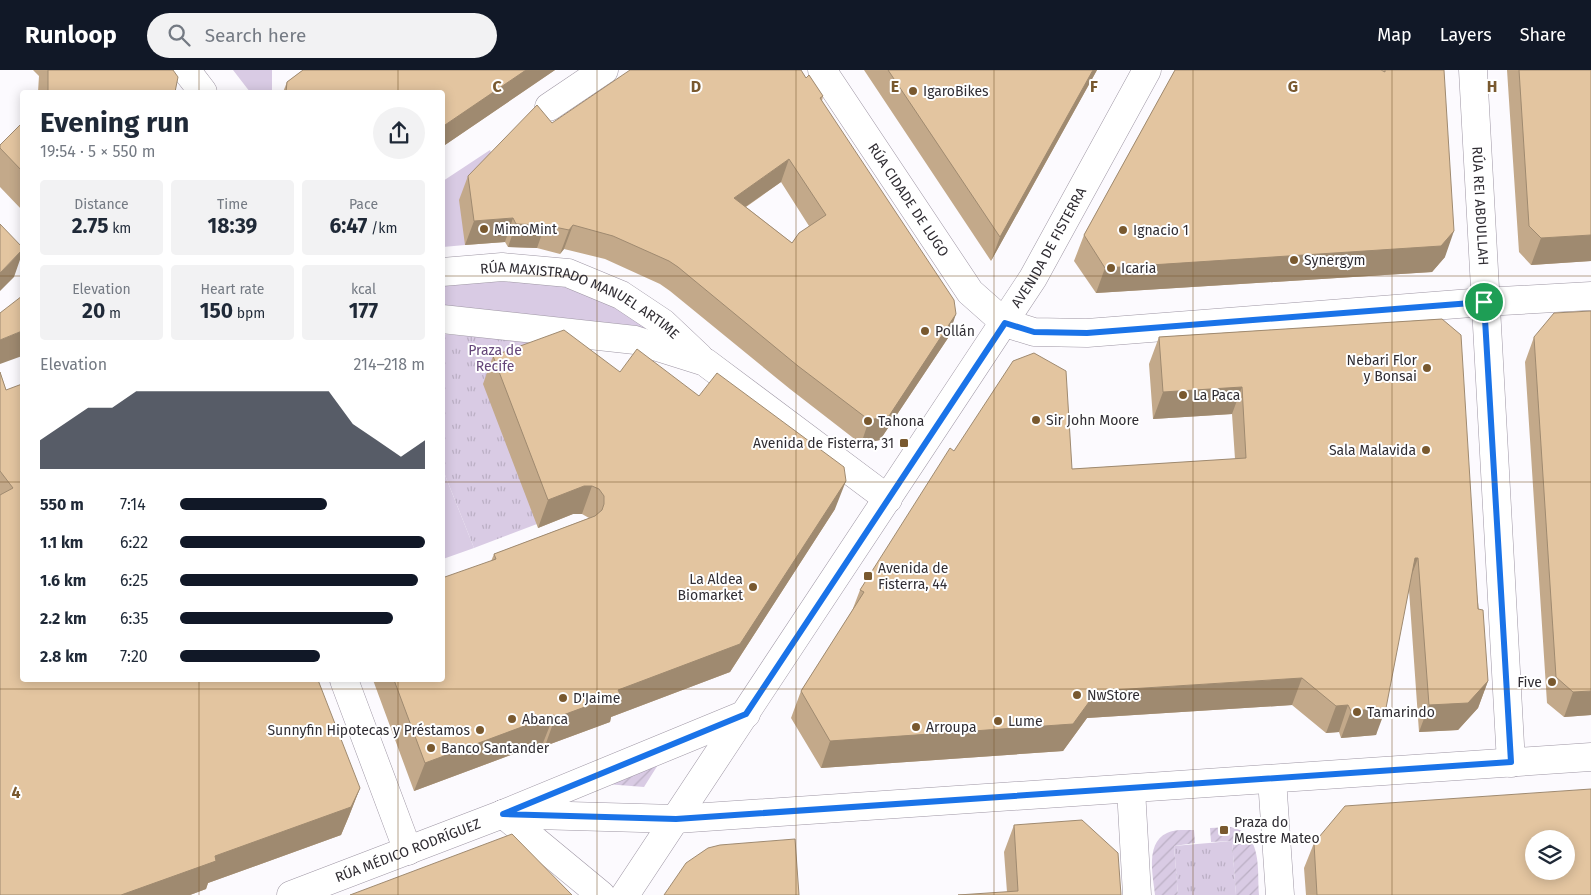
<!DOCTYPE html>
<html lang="en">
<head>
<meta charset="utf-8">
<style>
	body { margin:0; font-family:"Fira Sans",sans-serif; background:#f2f2f3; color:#1f2937; height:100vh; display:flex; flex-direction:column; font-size:19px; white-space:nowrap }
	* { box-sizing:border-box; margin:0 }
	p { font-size:16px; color:#747a83 }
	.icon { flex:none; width:28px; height:28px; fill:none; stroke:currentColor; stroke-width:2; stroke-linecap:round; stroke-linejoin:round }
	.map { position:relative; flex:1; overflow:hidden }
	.drawer { position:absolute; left:20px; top:20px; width:425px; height:592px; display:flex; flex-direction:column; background:#fff; border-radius:5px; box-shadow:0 2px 12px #0003 }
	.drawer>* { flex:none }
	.tools { position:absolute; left:1525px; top:760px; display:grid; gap:10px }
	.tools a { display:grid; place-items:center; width:50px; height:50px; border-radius:50%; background:#fff; box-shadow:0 2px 12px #0003; font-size:25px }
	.pin { position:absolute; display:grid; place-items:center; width:42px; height:42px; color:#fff; margin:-21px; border:2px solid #fff; border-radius:50%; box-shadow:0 1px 5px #0007 }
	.round { display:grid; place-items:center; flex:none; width:52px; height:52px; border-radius:26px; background:#f2f2f3 }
	.overview { display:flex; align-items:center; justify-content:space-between; height:85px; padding:0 20px }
	h1 { font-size:28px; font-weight:700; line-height:38px }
	.figures { display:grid; grid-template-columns:repeat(3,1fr); gap:8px; height:85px; padding:5px 20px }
	.figures div { display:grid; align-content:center; border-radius:5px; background:#f2f2f3; text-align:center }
	.figures b { font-size:21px; font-weight:700 }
	.figures small { font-size:14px; font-weight:400 }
	.figures p { font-size:14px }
	.chart { height:140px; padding:10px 20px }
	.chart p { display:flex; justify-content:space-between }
	.chart svg { width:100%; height:90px; margin-top:5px; fill:#111827; opacity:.7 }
	ul { padding:0 20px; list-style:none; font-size:16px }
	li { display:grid; grid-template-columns:80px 60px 1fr; align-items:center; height:38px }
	li i { height:12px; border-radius:6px; background:#111827 }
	header { display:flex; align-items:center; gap:30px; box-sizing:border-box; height:70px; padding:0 25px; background:#111827; color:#fff }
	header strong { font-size:24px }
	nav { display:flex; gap:28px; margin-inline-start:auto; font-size:18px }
	.search { width:350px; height:45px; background:#f2f2f3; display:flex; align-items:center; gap:12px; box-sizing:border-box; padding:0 18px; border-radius:28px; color:#747a83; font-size:19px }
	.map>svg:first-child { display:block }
	.grass { fill:#d9cbe4 }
	.park { fill:url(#park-tufts) }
	.garden { fill:url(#garden-furrows) }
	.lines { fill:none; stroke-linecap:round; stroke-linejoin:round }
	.minor-casing { stroke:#9e96a4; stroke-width:29 }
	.minor { stroke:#fff; stroke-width:28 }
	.wall { fill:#c3a98a; fill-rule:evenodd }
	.shaded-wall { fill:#9f8a70 }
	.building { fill:#e3c5a0; stroke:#9f8a70; fill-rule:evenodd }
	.route-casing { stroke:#fff; stroke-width:10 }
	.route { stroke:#1a73e8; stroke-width:6 }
	.grid { fill:none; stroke:#79592f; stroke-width:1; stroke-opacity:0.55 }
	.poi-dot { fill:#79592f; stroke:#fff; stroke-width:2 }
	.labels { text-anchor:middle; stroke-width:4; stroke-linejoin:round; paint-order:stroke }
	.poi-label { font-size:14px; fill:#302d33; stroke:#fff; text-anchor:start }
	.street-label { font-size:14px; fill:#302d33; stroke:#fff }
	.park-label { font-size:14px; fill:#644579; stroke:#fff }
	.grid-label { font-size:16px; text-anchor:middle; font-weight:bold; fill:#79592f; stroke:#fff; stroke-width:4; stroke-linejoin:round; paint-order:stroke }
</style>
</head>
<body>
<header>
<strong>Runloop</strong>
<div class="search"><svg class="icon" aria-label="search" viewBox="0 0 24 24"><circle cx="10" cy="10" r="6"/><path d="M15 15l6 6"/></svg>Search here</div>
<nav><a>Map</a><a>Layers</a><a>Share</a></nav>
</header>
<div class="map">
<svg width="1591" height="825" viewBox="0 0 1591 825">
	<defs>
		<pattern id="park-tufts" width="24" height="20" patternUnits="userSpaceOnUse" patternTransform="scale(1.25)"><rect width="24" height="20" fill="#d9cbe4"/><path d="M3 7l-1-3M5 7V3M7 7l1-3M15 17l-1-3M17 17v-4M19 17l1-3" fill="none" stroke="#bbafc4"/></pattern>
		<pattern id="garden-furrows" width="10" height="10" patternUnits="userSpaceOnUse" patternTransform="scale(1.25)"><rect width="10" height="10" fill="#d9cbe4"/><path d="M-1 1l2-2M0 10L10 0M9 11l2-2" fill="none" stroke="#bbafc4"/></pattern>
	</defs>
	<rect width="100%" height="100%" fill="#fcfafe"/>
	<path class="grass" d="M233 0H272V22H250Z
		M490 80 496 93 465 175 443 177V111Z
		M478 210 543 212 602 225 680 278 637 256 443 235V215Z
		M443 400 474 478 443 489H442Z"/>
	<path class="park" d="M443 264 552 273 537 454 474 478 443 400Z
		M1232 771 1236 825H1178L1174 776Z"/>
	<path class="garden" d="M661 690 644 717 593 713Z
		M1231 757C1263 764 1257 799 1259 825H1236L1232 771 1211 772 1210 758Z
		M1194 760 1195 773 1174 776 1178 825H1155C1153 806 1145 773 1167 763 1174 759 1186 760 1194 760Z"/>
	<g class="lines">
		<defs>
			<g id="minor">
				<path d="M186 0 203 22"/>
				<path id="s1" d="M822 0 970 222 1005 253 1034 262 1087 263 1484 232 1591 226"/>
				<path id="s2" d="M1473 0 1511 693"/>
				<path d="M549 37 604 0"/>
				<path id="s3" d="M442 202 502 197 568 203 621 225 663 253 699 287"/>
				<path d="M442 249 635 270 705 292 888 429"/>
				<path d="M344 610 408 781"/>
				<path d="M1272 709 1280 825"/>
				<path d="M1131 719 1137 825"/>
				<path d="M503 744 676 749 1591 687"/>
				<path d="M503 744 601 825"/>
				<path id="s4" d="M291 825 503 744 746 644"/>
				<path id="s5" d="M625 825 1033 208 1147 0"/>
			</g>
		</defs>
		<use href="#minor" class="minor-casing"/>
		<use href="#minor" class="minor"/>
	</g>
	<path class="wall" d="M33 0H173L175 22H38L39 6Z
		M303 0H555L442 77V22H283L287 12Z
		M864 0H1097L991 191Z
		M1175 0H1444L1445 187 1432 202 1096 223 1074 191 1084 165Z
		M1507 0H1591V191L1531 195 1519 182Z
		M806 8 823 26 822 31 948 268 880 370 861 374 790 319 670 221 660 214 605 189 564 179 560 184 537 178 508 177 505 172 465 175 459 130 468 106 552 53ZM781 112 809 156 792 173 746 137Z
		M22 53V140L0 117V75Z
		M1442 249 1488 611 1478 638 1458 660 1419 662 1409 520 1376 665 1341 668 1339 662 1326 663 1292 635 1087 648 1063 681 821 698 791 648 801 621 852 541 860 520 954 381 1072 399 1235 389 1232 344 1153 349 1149 294 1159 267Z
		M1534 267 1591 645 1564 647 1547 633 1525 292Z
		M493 286 620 302 835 439 730 602 611 647 610 652 545 676 543 673 414 721 373 610H442L494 484 589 448 582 444H573L538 458 483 314Z
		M0 302 6 320 360 718 349 746 341 765 208 813 206 819 190 825H0Z
		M1014 755 1121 825 1007 822 1004 782Z
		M1314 773 1591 825H1306L1304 798Z"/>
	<path class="shaded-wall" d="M526 0H555L442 77V57Z
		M1093 0H1097L991 191 1000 167Z
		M789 89 781 112 725 151 734 128Z
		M513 148 505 172 465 175 474 151Z
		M516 154 545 155 537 178 508 177Z
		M573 155 564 179 560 184 569 160Z
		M1454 161 1445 187 1432 202 1096 223 1105 198Z
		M1591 165V191L1531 195 1541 168Z
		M22 180V184L14 207 0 221V203Z
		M956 244 948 268 880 370 861 374 869 350Z
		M22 261V286L0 294V270Z
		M1242 317 1232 344 1153 349 1163 322Z
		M846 411 835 439 730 602 611 647 610 652 545 676 555 648 618 620Z
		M584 416H592L582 444H573L538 458 548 430Z
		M1415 488H1418L1408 515Z
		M1302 608 1292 635 1087 648 1063 681 821 698 830 671 1097 621Z
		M1488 611 1478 638 1458 660 1419 662 1429 635Z
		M1591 621V645L1564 647 1573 622Z
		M1348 635 1339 662 1326 663 1336 636Z
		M1386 638 1376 665 1341 668 1351 641Z
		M554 645 543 673 414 721 425 693Z
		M360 718 349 746 341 765 208 813 206 819 190 825H121Z"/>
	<path class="building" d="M48 0H173L178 7 175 22H48Z
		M303 0H526L442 57V22H286L287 12Z
		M630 0H801L806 8 809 5 823 26 820 28 954 230 956 244 889 346 869 350 798 296 678 197 669 191 613 166 573 155 569 160 545 155 516 154 513 148 474 151 468 106 537 35 552 53ZM789 89 826 145 799 163 792 173 734 128Z
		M888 0H1093L1000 167Z
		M1175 0H1381L1385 2V0H1444L1454 161 1441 176 1105 198 1084 165Z
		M1519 0H1591V165L1541 168 1529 156Z
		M22 53V101L0 78V75Z
		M0 154 22 177V180L0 203Z
		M22 226V261L0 270V243Z
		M1591 241V621L1573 622 1556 607 1534 267 1554 243Z
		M1442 249 1461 265 1478 539 1483 540 1488 611 1468 633 1429 635 1418 488H1415L1386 638 1351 641 1348 635 1336 636 1302 608 1097 621 1073 654 830 671 801 621 864 522 860 520 950 378 954 381 1013 291 1034 283 1066 301 1072 399 1246 388 1242 317 1163 322 1159 267Z
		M564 260 620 302 637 279 699 326 717 303 844 397 846 411 740 574 618 620 620 624 555 648 554 645 425 693 394 610H442V508L496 489 494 484 595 446 602 440 604 434V426L599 419 592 416H584L548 430 493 286Z
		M0 302 6 320 22 314V610H318L360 718 351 737 215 786 216 791 121 825H0V425L13 418 0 401Z
		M1591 719V825H1317L1314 773 1345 736ZM1534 769H1566V801H1534Z
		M1082 750 1118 783 1121 825H958L1018 821 1014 755Z
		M512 764 572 825H350Z
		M795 769 799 825H664L686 793 708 778 720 775Z"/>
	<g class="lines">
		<defs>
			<path id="route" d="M1484 232 1511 692 676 749 503 744 746 644 1005 253 1034 262 1087 263Z"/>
		</defs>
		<use href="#route" class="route-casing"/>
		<use href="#route" class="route"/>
	</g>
	<path class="grid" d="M199 0V22M398 0V22M597 0V825M796 0V825M994 0V825M1193 0V825M1392 0V825M0 206H22M442 206H1591M0 412H22M442 412H1591M199 610V825M398 610V825M0 619H1591"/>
	<g class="poi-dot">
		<circle cx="913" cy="21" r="5"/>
		<circle cx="484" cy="159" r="5"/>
		<circle cx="1123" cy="160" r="5"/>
		<circle cx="1294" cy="190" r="5"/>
		<circle cx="1111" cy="198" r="5"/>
		<circle cx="925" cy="261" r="5"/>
		<circle cx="1427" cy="298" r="5"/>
		<circle cx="1183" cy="325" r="5"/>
		<circle cx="1036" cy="350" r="5"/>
		<circle cx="868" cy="351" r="5"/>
		<rect x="899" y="368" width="10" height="10" rx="2.5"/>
		<circle cx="1426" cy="380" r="5"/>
		<rect x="863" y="501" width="10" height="10" rx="2.5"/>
		<circle cx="753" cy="517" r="5"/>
		<circle cx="1552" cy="612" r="5"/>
		<circle cx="1077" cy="625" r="5"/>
		<circle cx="563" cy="628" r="5"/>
		<circle cx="1357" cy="642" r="5"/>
		<circle cx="512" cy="649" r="5"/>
		<circle cx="998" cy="651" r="5"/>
		<circle cx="916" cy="657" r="5"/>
		<circle cx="480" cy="660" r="5"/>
		<circle cx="431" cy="678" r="5"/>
		<rect x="1219" y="755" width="10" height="10" rx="2.5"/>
	</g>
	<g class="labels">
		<g class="poi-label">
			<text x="923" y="26">IgaroBikes</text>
			<text x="494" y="164">MimoMint</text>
			<text x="1133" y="165">Ignacio 1</text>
			<text x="1304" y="195">Synergym</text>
			<text x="1121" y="203">Icaria</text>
			<text x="935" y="266">Pollán</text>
			<text x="1417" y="295" text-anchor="end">Nebari Flor<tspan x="1417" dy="16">y Bonsai</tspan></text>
			<text x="1193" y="330">La Paca</text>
			<text x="1046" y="355">Sir John Moore</text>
			<text x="878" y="356">Tahona</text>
			<text x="894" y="378" text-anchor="end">Avenida de Fisterra, 31</text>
			<text x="1416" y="385" text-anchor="end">Sala Malavida</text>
			<text x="878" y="503">Avenida de<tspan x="878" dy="16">Fisterra, 44</tspan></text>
			<text x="743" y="514" text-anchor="end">La Aldea<tspan x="743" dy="16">Biomarket</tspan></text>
			<text x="1542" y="617" text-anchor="end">Five</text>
			<text x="1087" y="630">NwStore</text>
			<text x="573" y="633">D'Jaime</text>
			<text x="1367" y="647">Tamarindo</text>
			<text x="522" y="654">Abanca</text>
			<text x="1008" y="656">Lume</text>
			<text x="926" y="662">Arroupa</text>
			<text x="470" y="665" text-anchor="end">Sunnyfin Hipotecas y Préstamos</text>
			<text x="441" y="683">Banco Santander</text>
			<text x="1234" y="757">Praza do<tspan x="1234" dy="16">Mestre Mateo</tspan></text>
		</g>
		<g class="street-label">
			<text dy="5" stroke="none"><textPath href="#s1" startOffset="156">RÚA CIDADE DE LUGO</textPath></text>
			<text dy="5" stroke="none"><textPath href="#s2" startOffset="136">RÚA REI ABDULLAH</textPath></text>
			<text dy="5" stroke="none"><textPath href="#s5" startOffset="774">AVENIDA DE FISTERRA</textPath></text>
			<text dy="5" stroke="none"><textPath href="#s3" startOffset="146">RÚA MAXISTRADO MANUEL ARTIME</textPath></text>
			<text dy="5" stroke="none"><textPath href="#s4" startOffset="125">RÚA MÉDICO RODRÍGUEZ</textPath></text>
		</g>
		<g class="park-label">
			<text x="495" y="285">Praza de<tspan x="495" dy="16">Recife</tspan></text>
		</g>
	</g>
	<g class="grid-label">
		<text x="497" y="22">C</text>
		<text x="696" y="22">D</text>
		<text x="895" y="22">E</text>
		<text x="1094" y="22">F</text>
		<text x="1293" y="22">G</text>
		<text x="1492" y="22">H</text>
		<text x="16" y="728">4</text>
	</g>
</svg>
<div class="tools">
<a><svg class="icon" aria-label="layers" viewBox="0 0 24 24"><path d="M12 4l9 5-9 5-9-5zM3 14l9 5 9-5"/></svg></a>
</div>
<div class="pin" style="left:1484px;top:232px;background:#1e9e55"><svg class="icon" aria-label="arrive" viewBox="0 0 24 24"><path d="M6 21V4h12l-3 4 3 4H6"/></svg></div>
<section class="drawer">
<div class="overview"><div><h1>Evening run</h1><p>19:54 · 5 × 550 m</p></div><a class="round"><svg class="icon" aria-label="share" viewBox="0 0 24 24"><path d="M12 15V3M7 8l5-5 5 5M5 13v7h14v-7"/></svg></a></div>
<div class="figures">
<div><p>Distance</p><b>2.75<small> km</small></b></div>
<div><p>Time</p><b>18:39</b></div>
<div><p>Pace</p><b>6:47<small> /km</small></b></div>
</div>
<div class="figures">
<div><p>Elevation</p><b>20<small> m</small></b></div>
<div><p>Heart rate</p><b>150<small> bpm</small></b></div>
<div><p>kcal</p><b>177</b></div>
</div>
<div class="chart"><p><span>Elevation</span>214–218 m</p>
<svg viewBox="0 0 160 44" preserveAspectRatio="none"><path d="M0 44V30L10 22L20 14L30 14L40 6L50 6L60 6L70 6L80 6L90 6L100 6L110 6L120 6L130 22L140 30L150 38L160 30V44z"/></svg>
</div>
<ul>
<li><b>550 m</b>7:14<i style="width:60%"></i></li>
<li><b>1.1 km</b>6:22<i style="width:100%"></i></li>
<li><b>1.6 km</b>6:25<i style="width:97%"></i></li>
<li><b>2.2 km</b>6:35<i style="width:87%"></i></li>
<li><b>2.8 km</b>7:20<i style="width:57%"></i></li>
</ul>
</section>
</div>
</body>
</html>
